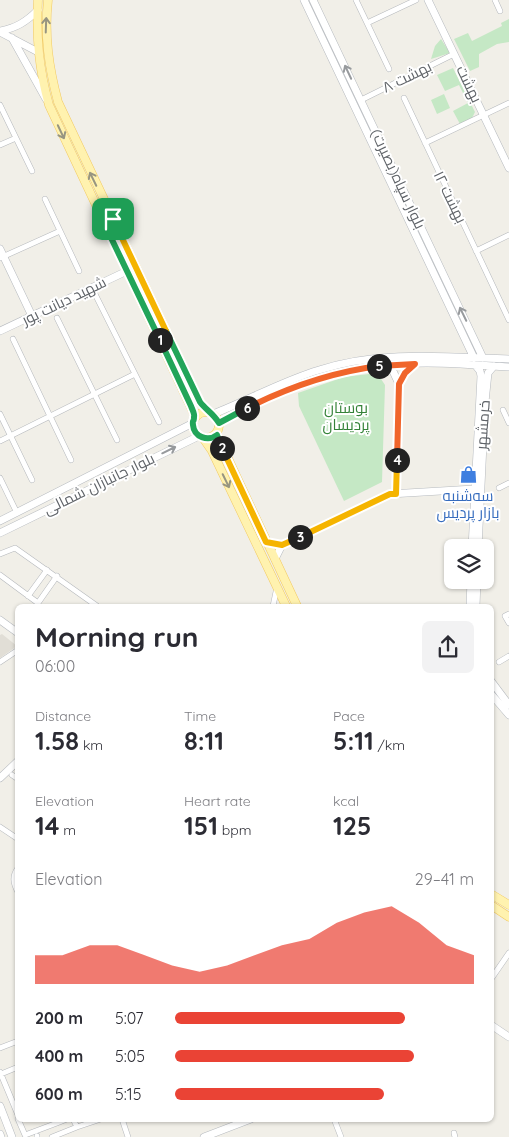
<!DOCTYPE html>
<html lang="en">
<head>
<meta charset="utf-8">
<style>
	body { margin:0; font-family:Quicksand,Cairo,sans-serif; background:#f2f2f3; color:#2b2b33; height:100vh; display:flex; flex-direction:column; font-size:19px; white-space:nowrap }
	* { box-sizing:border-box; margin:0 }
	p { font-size:16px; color:#7c7c81 }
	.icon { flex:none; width:28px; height:28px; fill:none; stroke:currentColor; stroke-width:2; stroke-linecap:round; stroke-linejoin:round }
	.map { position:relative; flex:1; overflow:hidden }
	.sheet { position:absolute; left:15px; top:604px; width:479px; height:518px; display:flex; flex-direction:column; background:#fff; border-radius:8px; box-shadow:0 1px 4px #0004 }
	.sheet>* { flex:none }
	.tools { position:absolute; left:444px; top:539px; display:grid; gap:10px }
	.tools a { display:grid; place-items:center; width:50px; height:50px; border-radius:8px; background:#fff; box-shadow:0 1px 4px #0004; font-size:25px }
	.pin { position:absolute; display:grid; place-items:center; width:42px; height:42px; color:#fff; margin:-21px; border-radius:10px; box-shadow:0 2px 8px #0006 }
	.km { position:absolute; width:25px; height:25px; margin:-12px; border-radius:50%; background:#222; color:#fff; font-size:14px; line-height:25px; text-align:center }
	.round { display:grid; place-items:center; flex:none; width:52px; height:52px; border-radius:8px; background:#f2f2f3 }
	.overview { display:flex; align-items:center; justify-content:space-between; height:85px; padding:0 20px }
	h1 { font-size:28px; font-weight:700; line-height:38px }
	.stats { display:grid; grid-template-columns:repeat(3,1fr); gap:8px; height:85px; padding:5px 20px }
	.stats div { display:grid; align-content:center }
	.stats b { font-size:25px; font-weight:700 }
	.stats small { font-size:14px; font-weight:400 }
	.stats p { font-size:14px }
	.chart { height:140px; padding:10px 20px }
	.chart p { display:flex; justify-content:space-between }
	.chart svg { width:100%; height:90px; margin-top:5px; fill:#ea4335; opacity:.7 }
	ul { padding:0 20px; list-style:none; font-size:16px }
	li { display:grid; grid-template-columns:80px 60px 1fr; align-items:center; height:38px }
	li i { height:12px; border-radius:6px; background:#ea4335 }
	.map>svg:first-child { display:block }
	.education { fill:#e1ded6 }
	.green { fill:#c5e8c5 }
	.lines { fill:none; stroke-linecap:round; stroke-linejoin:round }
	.street-casing { stroke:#b5b8bc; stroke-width:6 }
	.secondary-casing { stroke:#b6babf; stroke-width:8 }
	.primary-casing { stroke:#f2c960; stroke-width:9 }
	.street { stroke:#fff; stroke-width:5 }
	.secondary { stroke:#fff; stroke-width:7 }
	.primary { stroke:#fff2af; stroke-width:8 }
	.oneway { stroke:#979581 }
	.oneway2 { stroke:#979a9d }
	.split-1-casing { stroke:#fff; stroke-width:10 }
	.split-2-casing { stroke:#fff; stroke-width:10 }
	.split-3-casing { stroke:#fff; stroke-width:10 }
	.split-4-casing { stroke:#fff; stroke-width:10 }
	.split-5-casing { stroke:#fff; stroke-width:10 }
	.split-6-casing { stroke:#fff; stroke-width:10 }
	.split-7-casing { stroke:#fff; stroke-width:10 }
	.split-8-casing { stroke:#fff; stroke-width:10 }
	.split-1 { stroke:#22a559; stroke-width:6 }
	.split-2 { stroke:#22a559; stroke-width:6 }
	.split-3 { stroke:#f5b400; stroke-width:6 }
	.split-4 { stroke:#f5b400; stroke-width:6 }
	.split-5 { stroke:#f0652b; stroke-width:6 }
	.split-6 { stroke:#f0652b; stroke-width:6 }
	.split-7 { stroke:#22a559; stroke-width:6 }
	.split-8 { stroke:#f5b400; stroke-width:6 }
	.labels { text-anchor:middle; stroke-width:4; stroke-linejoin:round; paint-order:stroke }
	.street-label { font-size:15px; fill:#5f6368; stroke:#fff }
	.park-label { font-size:15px; fill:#348238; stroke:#fff }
	.shop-label { font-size:15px; fill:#366cbe; stroke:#fff }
</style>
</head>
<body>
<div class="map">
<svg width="509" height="1137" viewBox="0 0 509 1137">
	<rect width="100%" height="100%" fill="#f1efe8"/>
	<path class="education" d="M2 634 17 646 0 658V635Z"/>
	<path class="green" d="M509 19V42L497 44 479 54V67L470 71 454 39 468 33 472 41 502 26 501 23Z
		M441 39 450 53 431 59 435 46Z
		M453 68 475 112 472 118 460 124 453 111 468 103 459 85 445 91 437 75Z
		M444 94 450 108 437 114 431 100Z
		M377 373 385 385 382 482 344 501 299 406 298 393 344 377Z"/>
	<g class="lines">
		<defs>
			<path id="street" d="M356 0 389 69
				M495 0 500 11
				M367 23 416 0
				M404 98 509 320
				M361 100 454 54
				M0 105 32 171
				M425 143 509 103
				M0 145 16 138
				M45 199 79 271
				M476 251 509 235
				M0 258 60 231
				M92 288 159 422
				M57 318 117 440
				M13 339 71 460
				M503 410 509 423
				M0 414 32 480
				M0 441 135 374
				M0 478 17 513
				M499 488 509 483
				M0 554 15 548 97 606
				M0 575 38 603 57 576
				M28 596 47 570
				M273 606 277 587
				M509 614 505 616 509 623
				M0 662 18 650
				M499 662 509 656
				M12 775 18 779
				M0 827 18 839
				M18 868C12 876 13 883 18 892
				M491 979 509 953
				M0 1048 18 1041
				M0 1072 18 1115
				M1 1074 18 1067
				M18 1119 25 1135 57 1123
				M56 1119 57 1123 67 1119
				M73 1119 77 1127 101 1119
				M122 1119 128 1137
				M334 1119 341 1137
				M454 1133 455 1137
				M37 1136V1137
				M52 1137 77 1127"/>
			<path id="secondary" d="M304 0 474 358
				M313 0 483 358
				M428 0 509 168
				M0 31C16 28 26 22 38 10
				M0 32 38 52
				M12 38 46 99
				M0 249 32 316
				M0 331 127 271
				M386 365 392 369 399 384 396 494
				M399 384 405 373 415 364
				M213 414C249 400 282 381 319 370 380 350 446 357 509 359
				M219 423C275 391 334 368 398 364 435 361 473 365 509 367
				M0 521 193 423
				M0 533 199 436
				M266 542 282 545 275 559
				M282 545 390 494 474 489
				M472 548 481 376 480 371 476 366
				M478 548 485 402 488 373 494 366
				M470 606 471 580
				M476 606 477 580
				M0 620 18 633
				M491 681 509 705
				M491 694 509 715
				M0 778 18 761
				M491 1025 509 1037
				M0 1106 12 1137
				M0 1134 1 1137
				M204 1137 251 1119"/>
			<path id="primary" d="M38 0C36 38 39 69 49 105L195 416
				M48 0C44 36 49 68 58 102L200 402 207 411
				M193 425a13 13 0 1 1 26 0a13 13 0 1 1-26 0Z
				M217 435 297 606
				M203 438 212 451 286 606
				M491 894 509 905
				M491 905 509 917"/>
		</defs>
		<use href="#street" class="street-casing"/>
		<use href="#secondary" class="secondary-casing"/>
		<use href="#primary" class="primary-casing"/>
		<use href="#street" class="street"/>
		<use href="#secondary" class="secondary"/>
		<use href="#primary" class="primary"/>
	</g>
	<defs><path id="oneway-shaft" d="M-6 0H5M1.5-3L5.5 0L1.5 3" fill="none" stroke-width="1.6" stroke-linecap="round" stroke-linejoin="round" transform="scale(1.25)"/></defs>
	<g class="oneway">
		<use href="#oneway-shaft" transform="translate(46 25) rotate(-88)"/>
		<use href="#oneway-shaft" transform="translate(61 132) rotate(65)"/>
		<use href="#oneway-shaft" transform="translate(93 179) rotate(-116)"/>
		<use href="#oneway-shaft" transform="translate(226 481) rotate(64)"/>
	</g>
	<g class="oneway2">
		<use href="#oneway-shaft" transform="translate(348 72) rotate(-115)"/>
		<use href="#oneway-shaft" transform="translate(463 314) rotate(-116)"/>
		<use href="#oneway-shaft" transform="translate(169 450) rotate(-26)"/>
	</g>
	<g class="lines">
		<defs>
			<path id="split-1" d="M113 219 104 223 160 340"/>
			<path id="split-2" d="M160 340 191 406C192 409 195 414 194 417 194 424 192 418 193 425 194 437 208 442 217 435L222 448"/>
			<path id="split-3" d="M222 448 266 542 282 545 300 537"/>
			<path id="split-4" d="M300 537 390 494H396L397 460"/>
			<path id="split-5" d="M379 366 415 364 405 373 399 384 397 460"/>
			<path id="split-6" d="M247 408C289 387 332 372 379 366"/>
			<path id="split-7" d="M166 331 200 402C206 410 213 413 219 423L247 408"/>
			<path id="split-8" d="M113 219 166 331"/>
		</defs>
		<use href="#split-1" class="split-1-casing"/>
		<use href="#split-2" class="split-2-casing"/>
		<use href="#split-3" class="split-3-casing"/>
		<use href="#split-4" class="split-4-casing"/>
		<use href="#split-5" class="split-5-casing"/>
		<use href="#split-6" class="split-6-casing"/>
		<use href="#split-7" class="split-7-casing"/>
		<use href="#split-8" class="split-8-casing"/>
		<use href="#split-1" class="split-1"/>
		<use href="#split-2" class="split-2"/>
		<use href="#split-3" class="split-3"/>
		<use href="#split-4" class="split-4"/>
		<use href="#split-5" class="split-5"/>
		<use href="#split-6" class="split-6"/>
		<use href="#split-7" class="split-7"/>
		<use href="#split-8" class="split-8"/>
	</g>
	<defs>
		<symbol id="shop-bare" viewBox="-9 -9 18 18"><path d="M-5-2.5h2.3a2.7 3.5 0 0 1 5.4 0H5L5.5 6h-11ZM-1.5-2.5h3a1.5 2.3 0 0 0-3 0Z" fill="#3f7fe0" stroke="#fff" stroke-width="2.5" paint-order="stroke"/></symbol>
	</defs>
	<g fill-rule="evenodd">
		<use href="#shop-bare" x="456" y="462" width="25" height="25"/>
	</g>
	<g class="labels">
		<g class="street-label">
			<text transform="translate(407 77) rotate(-26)" y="5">بهشت ۸</text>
			<text transform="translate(469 84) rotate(64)" y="5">بهشت</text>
			<text transform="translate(398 179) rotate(65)" y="5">بلوار سپاه(بصیرت)</text>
			<text transform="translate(450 197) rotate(64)" y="5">بهشت ۱۲</text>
			<text transform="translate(64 301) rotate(-26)" y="5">شهید دیانت پور</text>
			<text transform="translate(483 425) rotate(-86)" y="5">خرمشهر</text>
			<text transform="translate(99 484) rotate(-26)" y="5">بلوار جانبازان شمالی</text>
		</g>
		<g class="park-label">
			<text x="346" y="413">بوستان<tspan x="346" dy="17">پردیسان</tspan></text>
		</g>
		<g class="shop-label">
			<text x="468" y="501">سه‌شنبه<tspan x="468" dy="17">بازار پردیس</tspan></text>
		</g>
	</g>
</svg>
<div class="tools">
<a><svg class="icon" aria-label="layers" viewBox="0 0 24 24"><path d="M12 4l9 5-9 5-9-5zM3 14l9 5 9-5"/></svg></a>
</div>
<div class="pin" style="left:113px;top:219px;background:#1e9e55"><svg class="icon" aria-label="arrive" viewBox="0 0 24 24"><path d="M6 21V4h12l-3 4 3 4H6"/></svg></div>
<b class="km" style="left:160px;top:340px">1</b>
<b class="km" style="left:222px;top:448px">2</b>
<b class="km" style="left:300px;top:537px">3</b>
<b class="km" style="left:397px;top:460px">4</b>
<b class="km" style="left:379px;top:366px">5</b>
<b class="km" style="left:247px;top:408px">6</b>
<section class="sheet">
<div class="overview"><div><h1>Morning run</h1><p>06:00</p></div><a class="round"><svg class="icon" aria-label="share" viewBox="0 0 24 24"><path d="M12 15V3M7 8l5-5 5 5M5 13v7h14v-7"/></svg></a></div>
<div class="stats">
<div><p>Distance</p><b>1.58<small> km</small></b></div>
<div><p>Time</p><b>8:11</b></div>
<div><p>Pace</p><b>5:11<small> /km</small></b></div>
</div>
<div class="stats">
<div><p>Elevation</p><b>14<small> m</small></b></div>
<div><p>Heart rate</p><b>151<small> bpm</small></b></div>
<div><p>kcal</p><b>125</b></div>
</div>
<div class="chart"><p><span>Elevation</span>29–41 m</p>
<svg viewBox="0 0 160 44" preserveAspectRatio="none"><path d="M0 44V30L10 30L20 25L30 25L40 30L50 35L60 38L70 35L80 30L90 25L100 22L110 14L120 9L130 6L140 14L150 25L160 30V44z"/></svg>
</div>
<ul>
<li><b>200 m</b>5:07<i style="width:77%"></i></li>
<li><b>400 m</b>5:05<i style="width:80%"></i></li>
<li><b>600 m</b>5:15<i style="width:70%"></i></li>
</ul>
</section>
</div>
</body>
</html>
